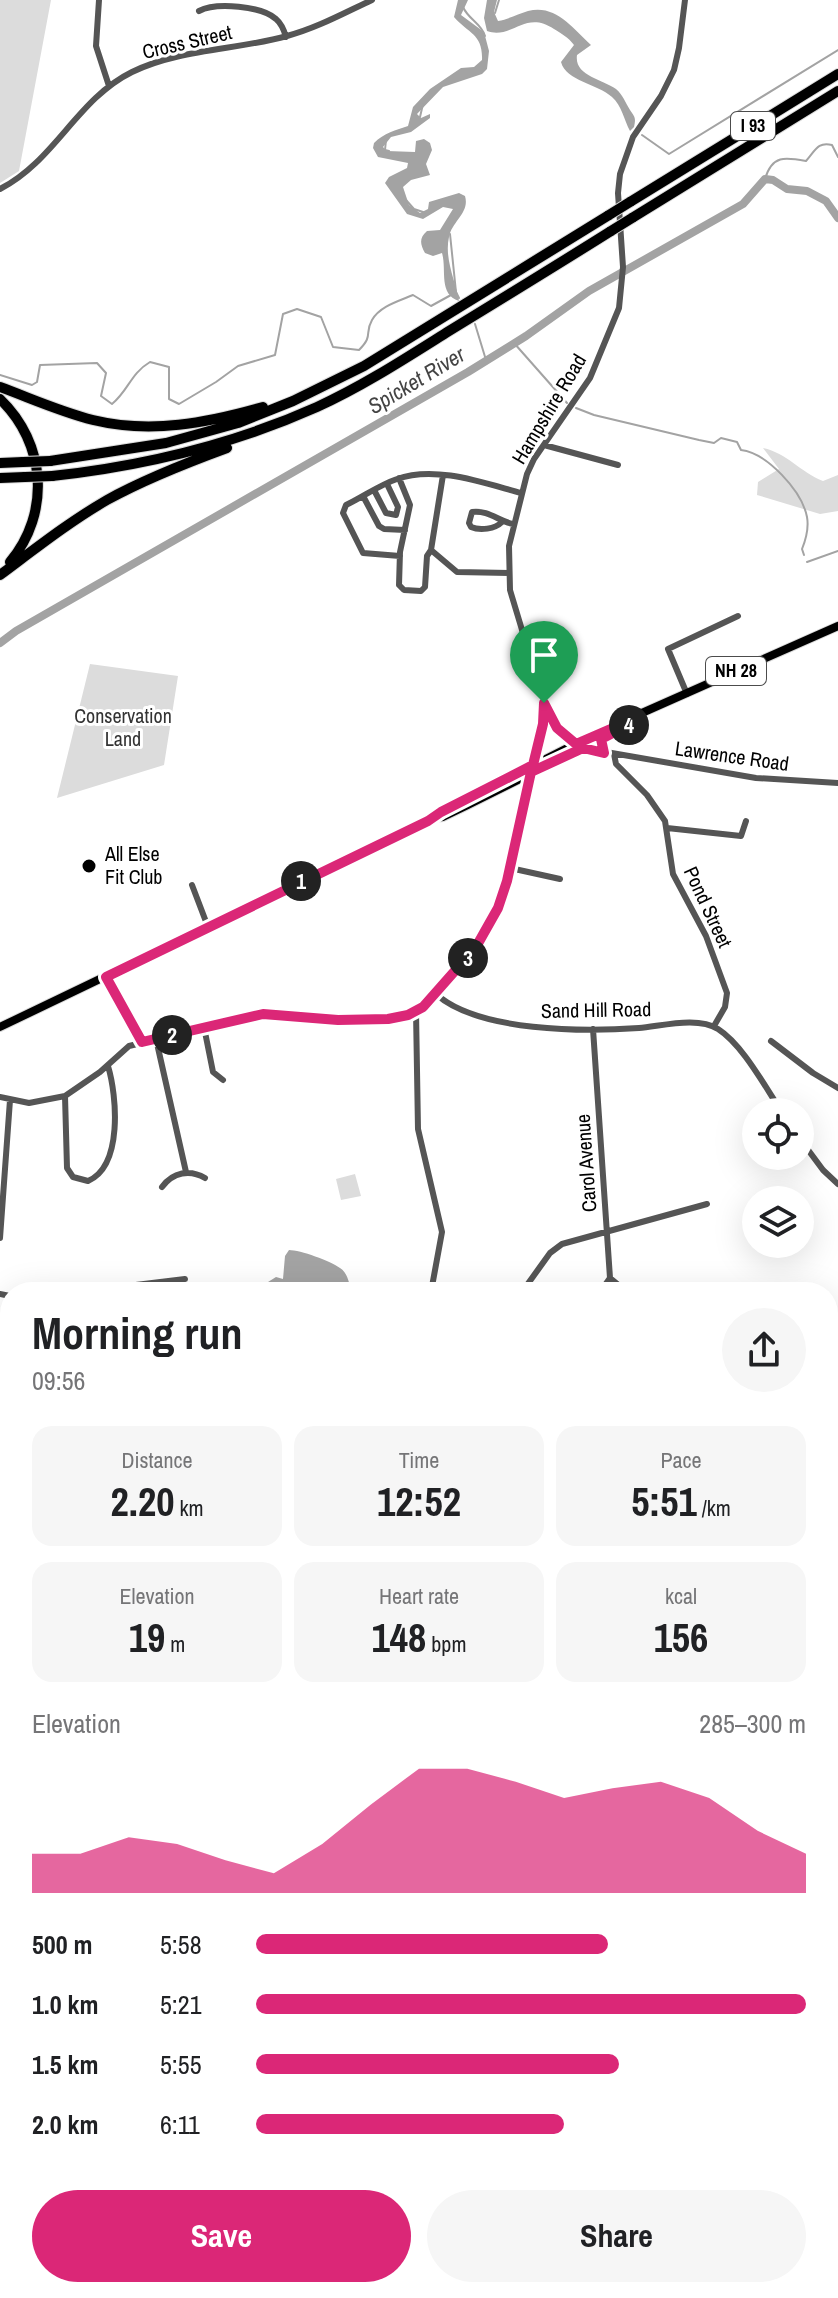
<!DOCTYPE html>
<html lang="en">
<head>
<meta charset="utf-8">
<style>
	body { margin:0; font-family:"Archivo Narrow",sans-serif; background:#f6f6f6; color:#202124; height:100vh; display:flex; flex-direction:column; font-size:30px; white-space:nowrap }
	* { box-sizing:border-box; margin:0 }
	p { font-size:26px; color:#757577 }
	.icon { flex:none; width:44px; height:44px; fill:none; stroke:currentColor; stroke-width:2; stroke-linecap:round; stroke-linejoin:round }
	.map { position:relative; flex:1; overflow:hidden }
	.side { position:absolute; left:0px; top:1282px; width:838px; height:1016px; display:flex; flex-direction:column; background:#fff; border-radius:32px 32px 0 0; box-shadow:0 8px 32px #0002 }
	.side>* { flex:none }
	.tools { position:absolute; left:742px; top:1098px; display:grid; gap:16px }
	.tools a { display:grid; place-items:center; width:72px; height:72px; border-radius:50%; background:#fff; box-shadow:0 8px 32px #0002; font-size:40px }
	.pin { position:absolute; display:grid; place-items:center; width:68px; height:68px; color:#fff; margin:-82px -34px; border-radius:50% 50% 50% 0; rotate:-45deg; box-shadow:0 0 8px #0007 }
	.pin .icon { rotate:45deg }
	.km { position:absolute; width:40px; height:40px; margin:-20px; border-radius:50%; background:#222; color:#fff; font-size:22px; line-height:40px; text-align:center }
	.round { display:grid; place-items:center; flex:none; width:84px; height:84px; border-radius:42px; background:#f6f6f6 }
	.head { display:flex; align-items:center; justify-content:space-between; height:136px; padding:0 32px }
	h1 { font-size:44px; font-weight:700; line-height:60px }
	.stats { display:grid; grid-template-columns:repeat(3,1fr); gap:12px; height:136px; padding:8px 32px }
	.stats div { display:grid; align-content:center; border-radius:20px; background:#f6f6f6; text-align:center }
	.stats b { font-size:40px; font-weight:700 }
	.stats small { font-size:22px; font-weight:400 }
	.stats p { font-size:22px }
	.chart { height:224px; padding:16px 32px }
	.chart p { display:flex; justify-content:space-between }
	.chart svg { width:100%; height:144px; margin-top:8px; fill:#db2777; opacity:.7 }
	.cta { display:flex; gap:16px; margin-top:auto; padding:16px 32px }
	.cta a { flex:1; height:92px; border-radius:48px; background:#db2777; color:#fff; font-size:32px; font-weight:700; line-height:92px; text-align:center }
	.cta a+a { background:#f6f6f6; color:#202124 }
	ul { padding:0 32px; list-style:none; font-size:26px }
	li { display:grid; grid-template-columns:128px 96px 1fr; align-items:center; height:60px }
	li i { height:20px; border-radius:10px; background:#db2777 }
	.map>svg:first-child { display:block }
	.green { fill:#dcdcdc }
	.water { fill:#a3a3a3 }
	.lines { fill:none; stroke-linecap:round; stroke-linejoin:round }
	.stream { stroke:#a3a3a3; stroke-width:2 }
	.river { stroke:#a3a3a3; stroke-width:8 }
	.major-casing { stroke:#dbdbdb; stroke-width:10 }
	.highway-casing { stroke:#dbdbdb; stroke-width:12 }
	.minor { stroke:#555; stroke-width:6 }
	.major { stroke:#000; stroke-width:8 }
	.highway { stroke:#000; stroke-width:10 }
	.highway-bridge-casing { stroke:#dbdbdb; stroke-width:12; stroke-linecap:butt }
	.highway-bridge { stroke:#000; stroke-width:10 }
	.route-casing { stroke:#fff; stroke-width:16 }
	.route { stroke:#db2777; stroke-width:10 }
	.poi-dot { fill:#000; stroke:#fff; stroke-width:3 }
	.labels { text-anchor:middle; stroke-width:6; stroke-linejoin:round; paint-order:stroke }
	.shield { fill:#fff; stroke:#4c4c4c; stroke-width:2 }
	.shield-label { font-size:18px; font-weight:bold; fill:#000 }
	.street-label { font-size:20px; fill:#000; stroke:#fff }
	.park-label { font-size:20px; fill:#333; stroke:#fff }
	.poi-label { font-size:20px; fill:#000; stroke:#fff; text-anchor:start }
	.water-label { font-size:22px; font-style:italic; fill:#444; stroke:#fff }
</style>
</head>
<body>
<div class="map">
<svg width="838" height="2298" viewBox="0 0 838 2298">
	<rect width="100%" height="100%" fill="#fff"/>
	<path class="green" d="M0 0H51L19 171 0 183Z
		M763 448C787 453 800 472 823 481L838 475V511L820 514 757 495 758 482 779 469Z
		M90 664 178 676 164 765 57 798Z
		M355 1174 361 1196 341 1200 336 1179Z
		M828 1653 838 1662V1749H828Z
		M10 2098V2155L0 2161V2104Z"/>
	<path class="water" d="M458 0H468L461 15 484 32 489 51 487 69 482 74 443 87 417 114 421 118 430 114V118L411 132 391 137 383 147 387 151 415 152 416 141 424 139 430 143 432 150 426 164 430 175 411 180 403 187 409 205 420 213 428 209 429 202 459 193 465 196C470 213 452 221 449 237 444 259 456 282 459 301 438 294 447 270 442 253L433 256 425 253C420 244 419 238 427 231L440 230 453 209 443 207 423 219 407 214 385 183 389 177 407 168 408 163 378 157 373 148 374 143C384 133 396 130 408 126L413 107 430 89 461 68 474 67 482 60C483 34 469 34 454 17Z
		M487 0H497L494 12 498 21C509 19 518 14 528 11 555 4 572 27 591 45L577 55C574 76 602 79 616 89 623 95 625 102 630 110 635 117 636 118 634 127L630 131C624 120 622 106 612 97 598 84 566 81 561 62L574 45C568 37 562 34 554 29 525 9 512 40 487 31L484 18Z
		M289 1250C300 1250 331 1261 340 1268 348 1273 349 1284 352 1292H270L268 1282 276 1277 283 1279 285 1256Z"/>
	<g class="lines">
		<path class="stream" d="M463 7C468 19 482 24 485 36
			M495 13 499 0
			M420 117 423 104
			M642 135 669 154 838 50
			M386 140 385 150 389 151
			M765 179C772 155 785 157 806 161 815 151 818 141 832 145L838 157
			M406 200 414 209 426 213
			M450 234 456 292 459 298
			M475 324 486 360
			M514 343 567 403
			M0 375 32 385 37 382 40 365 97 363 106 373 101 396 112 404C129 390 130 374 150 362L169 367V399L179 404 216 382 238 366 275 355 283 314 297 309 321 317 333 347 359 350C374 335 364 334 372 320 380 306 399 301 413 295L431 306 451 295
			M576 408 594 415 699 440 714 443 721 438 737 442 741 450C767 453 802 491 807 517 809 528 806 539 802 549L804 555
			M807 562 838 551"/>
		<path class="river" d="M0 643 16 631 468 372 526 336 589 291 743 204 765 179 773 180 787 189 807 191 826 201 838 218"/>
		<defs>
			<path id="major" d="M435 817 441 812 599 732 838 626
				M0 1027 435 818 443 817 468 805 630 724 636 718
				M0 2051 10 2061
				M828 2210 838 2209
				M243 2288 253 2298
				M496 2298 514 2288"/>
			<path id="highway" d="M630 202 838 74
				M632 218 838 91
				M0 387C30 398 61 412 93 420 151 434 207 423 263 407
				M0 399C46 443 51 513 10 562
				M50 461 166 443 238 423 293 401 364 366 609 215
				M0 463 23 462
				M52 476C144 466 232 445 317 407 363 386 406 358 449 331 503 298 557 265 611 231
				M0 478 25 477
				M0 575C35 549 69 522 107 500 145 479 186 463 227 448
				M0 1558 10 1577
				M0 1589 10 1608
				M356 2288 363 2298
				M380 2288 386 2298
				M451 2288 454 2298
				M255 2298 264 2288
				M270 2298 272 2288"/>
		</defs>
		<use href="#major" class="major-casing"/>
		<use href="#highway" class="highway-casing"/>
		<path class="minor" d="M99 0 96 46 109 86
			M685 0 679 48 674 70 661 96 633 137 620 174 618 193 623 267 619 308 590 378 534 459 527 474 509 546 510 590 544 703 557 728 583 748 756 778 838 783
			M199 11C216 2 262 6 276 19 282 24 284 30 286 37
			M0 189C55 161 77 99 132 72 179 49 237 50 287 36 317 28 344 13 372 0
			M544 445 618 465
			M399 478 410 505 400 552 399 585 404 590 421 591 425 587 427 556 431 550 457 572 509 573
			M374 490 386 513 396 515 398 507 387 484
			M363 496 379 526 384 529 405 530
			M502 522C495 529 480 531 471 527L469 523 472 512C489 510 498 521 513 524
			M431 550 443 475
			M400 556 363 553 343 513 346 505C363 497 379 485 397 479 435 465 484 483 521 493
			M687 694 668 649 738 616
			M614 754 616 764 647 795 665 821 673 874 706 936 727 993 725 1007 714 1026
			M667 828 741 836 746 821
			M510 868 560 879
			M192 885 208 927
			M106 977 142 1042
			M436 994C478 1032 585 1032 639 1028 662 1026 698 1016 718 1029 743 1045 765 1087 782 1112
			M416 1011 418 1129 442 1232 431 1292
			M204 1027 213 1072 223 1080
			M593 1029 610 1278 600 1292
			M156 1039 186 1172
			M771 1041 813 1073 838 1088
			M65 1096 67 1168 73 1177 88 1181C123 1166 117 1096 108 1066
			M0 1097 29 1103 65 1096 100 1072 129 1046 250 1017 263 1014 338 1020 395 1019 416 1011 431 1000 476 947 498 908 507 881 543 724 544 707
			M800 1139 823 1170 838 1184
			M162 1187C173 1172 190 1169 205 1178
			M0 1238 10 1100
			M610 1278 627 1292
			M78 1292 185 1279
			M522 1292 550 1253 562 1244 707 1204
			M0 1294 10 1296
			M0 1397 10 1396
			M0 1809 10 1803
			M828 1833 838 1854
			M0 1848H10
			M0 2200 10 2193
			M828 2240 838 2263
			M0 2247 10 2243
			M74 2288 77 2296
			M123 2288 128 2298
			M484 2288 486 2298
			M606 2288 610 2298
			M653 2288 658 2298
			M732 2288 735 2298
			M799 2288 803 2298
			M0 2298 24 2288 28 2298
			M156 2298 161 2293V2288"/>
		<use href="#major" class="major"/>
		<use href="#highway" class="highway"/>
		<defs>
			<path id="highway-bridge" d="M609 215 630 202
				M611 231 632 218
				M23 462 50 461
				M25 477 52 476"/>
		</defs>
		<use href="#highway-bridge" class="highway-bridge-casing"/>
		<use href="#highway-bridge" class="highway-bridge"/>
	</g>
	<g class="lines">
		<defs>
			<path id="route" d="M544 703 557 728 576 744 636 718 630 724 601 739 604 753 583 748 531 772 507 881 498 908 476 947 423 1007 408 1015 388 1019 338 1020 263 1014 142 1042 106 977 428 821 441 812 533 765 543 724Z"/>
		</defs>
		<use href="#route" class="route-casing"/>
		<use href="#route" class="route"/>
	</g>
	<circle class="poi-dot" cx="89" cy="866" r="8"/>
	<g class="labels">
		<g class="shield">
			<rect x="731" y="112" width="44" height="28" rx="6"/>
			<rect x="706" y="657" width="60" height="28" rx="6"/>
		</g>
		<g class="shield-label">
			<text x="753" y="132">I 93</text>
			<text x="736" y="677">NH 28</text>
		</g>
		<g class="street-label">
			<text transform="translate(187 42) rotate(-13)" y="7">Cross Street</text>
			<text transform="translate(549 409) rotate(-59)" y="7">Hampshire Road</text>
			<text transform="translate(732 756) rotate(8)" y="7">Lawrence Road</text>
			<text transform="translate(708 907) rotate(65)" y="7">Pond Street</text>
			<text transform="translate(596 1010) rotate(-1)" y="7">Sand Hill Road</text>
			<text transform="translate(586 1163) rotate(-94)" y="7">Carol Avenue</text>
		</g>
		<g class="park-label">
			<text x="123" y="723">Conservation<tspan x="123" dy="23">Land</tspan></text>
		</g>
		<g class="poi-label">
			<text x="105" y="861">All Else<tspan x="105" dy="23">Fit Club</tspan></text>
		</g>
		<g class="water-label">
			<text transform="translate(416 380) rotate(-31)" y="8">Spicket River</text>
		</g>
	</g>
</svg>
<div class="tools">
<a><svg class="icon" aria-label="locate" viewBox="0 0 24 24"><circle cx="12" cy="12" r="6"/><path d="M12 2v4M12 18v4M2 12h4M18 12h4"/></svg></a>
<a><svg class="icon" aria-label="layers" viewBox="0 0 24 24"><path d="M12 4l9 5-9 5-9-5zM3 14l9 5 9-5"/></svg></a>
</div>
<div class="pin" style="left:544px;top:703px;background:#1e9e55"><svg class="icon" aria-label="arrive" viewBox="0 0 24 24"><path d="M6 21V4h12l-3 4 3 4H6"/></svg></div>
<b class="km" style="left:301px;top:881px">1</b>
<b class="km" style="left:172px;top:1035px">2</b>
<b class="km" style="left:468px;top:958px">3</b>
<b class="km" style="left:629px;top:725px">4</b>
<section class="side">
<div class="head"><div><h1>Morning run</h1><p>09:56</p></div><a class="round"><svg class="icon" aria-label="share" viewBox="0 0 24 24"><path d="M12 15V3M7 8l5-5 5 5M5 13v7h14v-7"/></svg></a></div>
<div class="stats">
<div><p>Distance</p><b>2.20<small> km</small></b></div>
<div><p>Time</p><b>12:52</b></div>
<div><p>Pace</p><b>5:51<small> /km</small></b></div>
</div>
<div class="stats">
<div><p>Elevation</p><b>19<small> m</small></b></div>
<div><p>Heart rate</p><b>148<small> bpm</small></b></div>
<div><p>kcal</p><b>156</b></div>
</div>
<div class="chart"><p><span>Elevation</span>285–300 m</p>
<svg viewBox="0 0 160 44" preserveAspectRatio="none"><path d="M0 44V32L10 32L20 27L30 29L40 34L50 38L60 29L70 17L80 6L90 6L100 10L110 15L120 12L130 10L140 15L150 25L160 32V44z"/></svg>
</div>
<ul>
<li><b>500 m</b>5:58<i style="width:64%"></i></li>
<li><b>1.0 km</b>5:21<i style="width:100%"></i></li>
<li><b>1.5 km</b>5:55<i style="width:66%"></i></li>
<li><b>2.0 km</b>6:11<i style="width:56%"></i></li>
</ul>
<div class="cta"><a>Save</a><a>Share</a></div>
</section>
</div>
</body>
</html>
